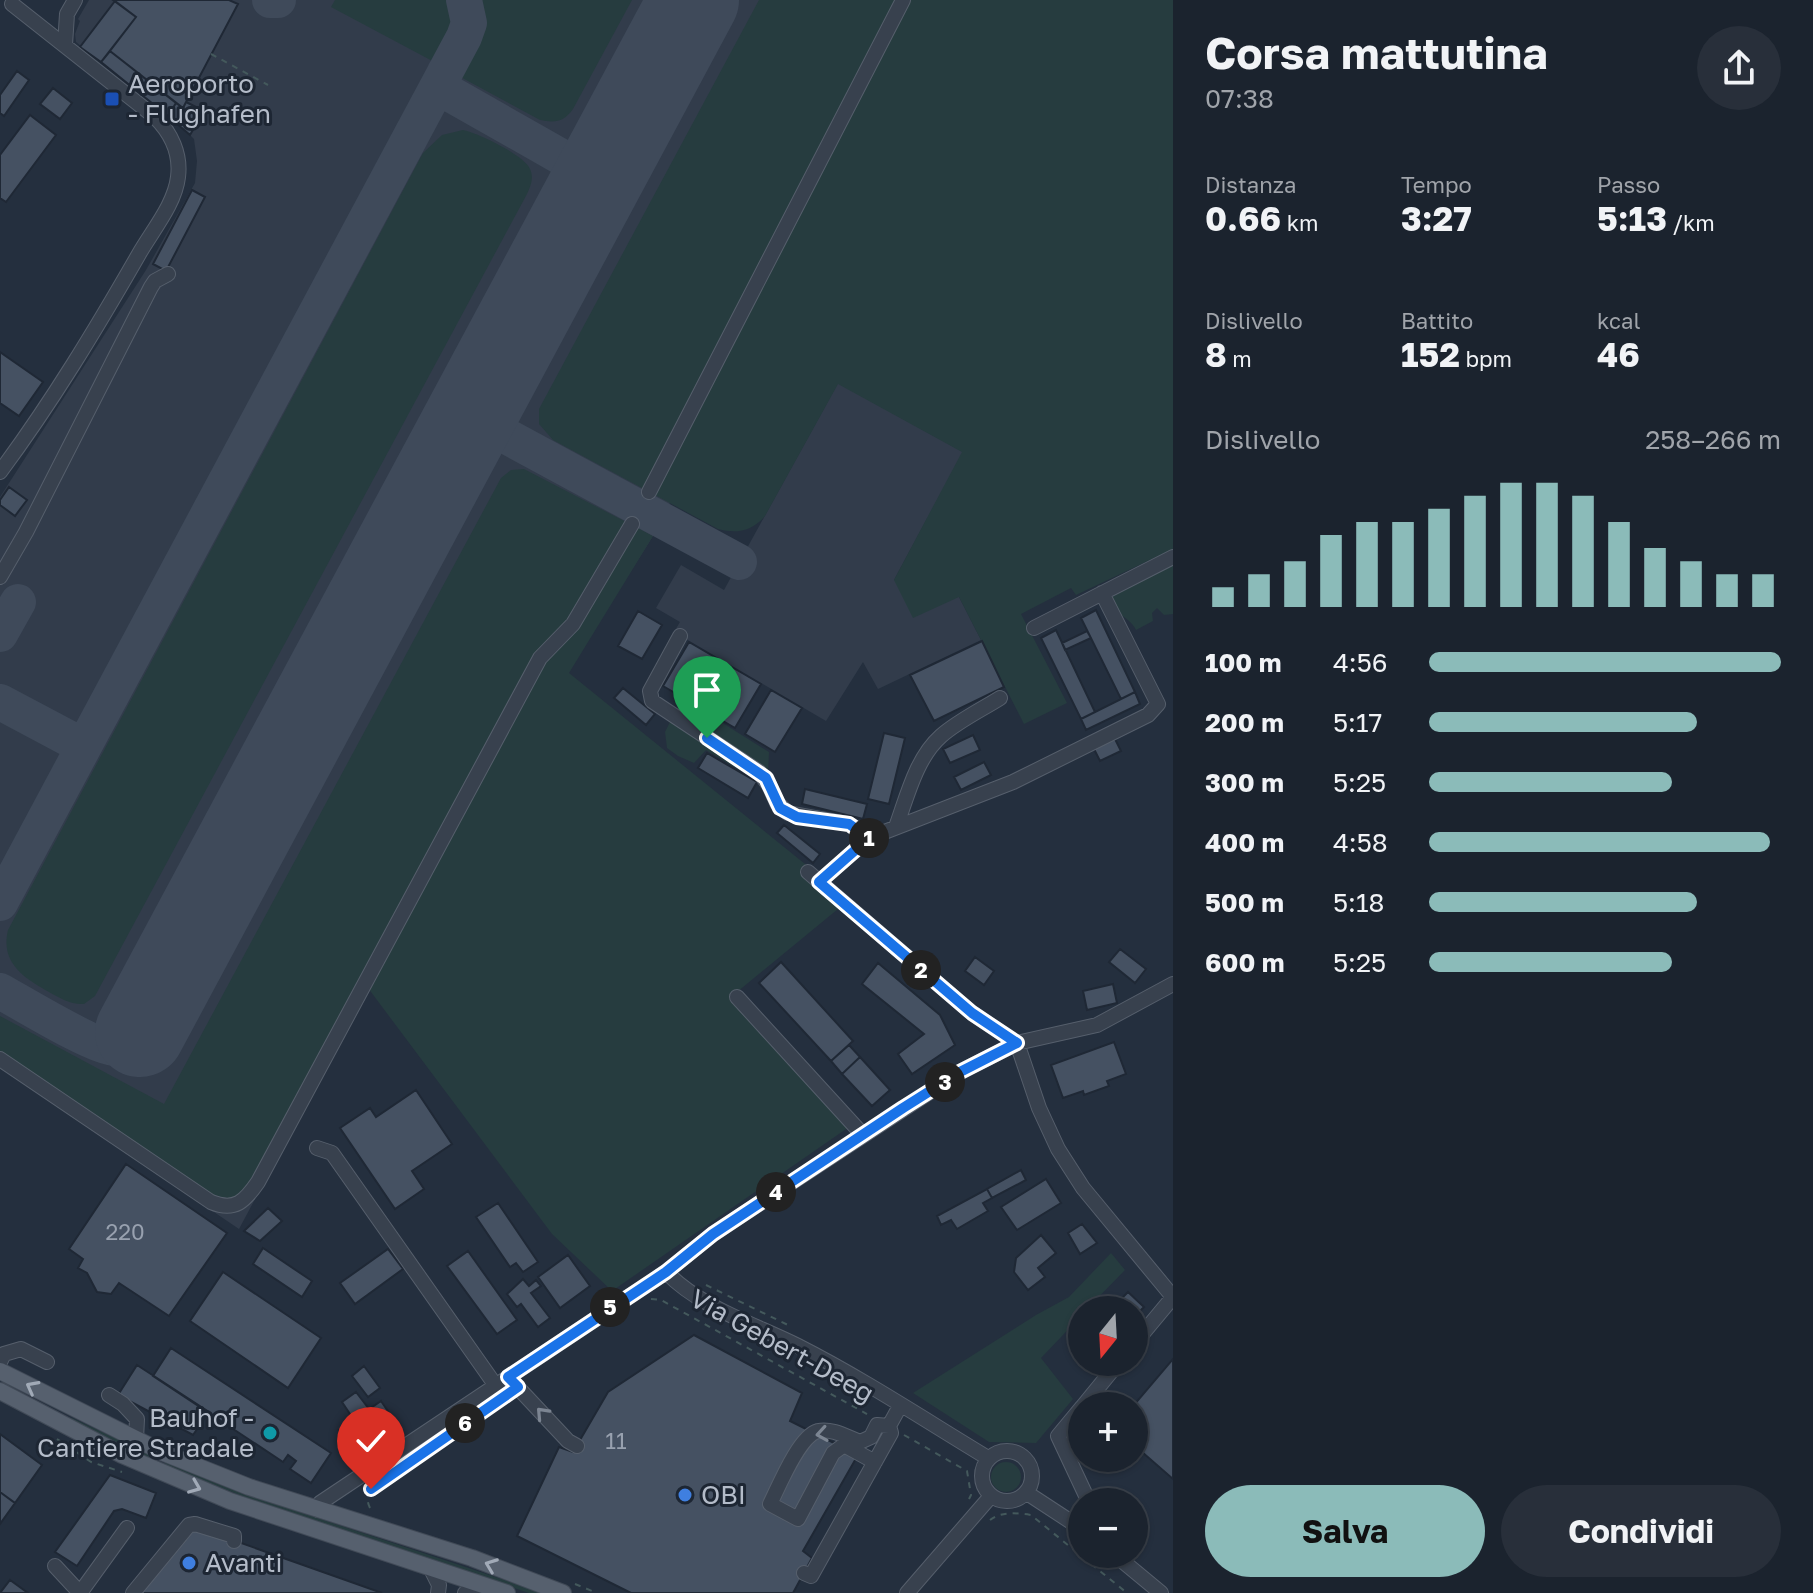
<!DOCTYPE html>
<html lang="it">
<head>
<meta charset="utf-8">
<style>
	body { margin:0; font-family:"Golos Text",sans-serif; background:#282f3a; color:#f1f3f6; height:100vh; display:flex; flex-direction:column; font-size:30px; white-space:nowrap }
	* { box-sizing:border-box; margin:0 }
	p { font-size:26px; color:#a0a4aa }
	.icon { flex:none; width:44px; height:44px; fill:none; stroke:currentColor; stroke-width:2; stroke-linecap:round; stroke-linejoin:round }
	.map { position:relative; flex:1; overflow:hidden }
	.details { display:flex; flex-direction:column; background:#1b232e; width:640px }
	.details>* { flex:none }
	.needle { width:52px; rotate:198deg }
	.fabs { position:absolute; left:1068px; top:1296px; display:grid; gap:16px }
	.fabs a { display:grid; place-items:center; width:80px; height:80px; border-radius:50%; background:#1b232e; box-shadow:0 2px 6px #0004,0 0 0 2px #39404a; font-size:40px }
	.pin { position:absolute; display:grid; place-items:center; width:68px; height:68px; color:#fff; margin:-82px -34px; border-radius:50% 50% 50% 0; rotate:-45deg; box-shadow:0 0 8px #0007 }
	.pin .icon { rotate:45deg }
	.km { position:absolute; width:40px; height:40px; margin:-20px; border-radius:50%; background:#222; color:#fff; font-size:22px; line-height:40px; text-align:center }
	.round { display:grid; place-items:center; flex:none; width:84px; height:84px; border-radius:42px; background:#282f3a }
	.head { display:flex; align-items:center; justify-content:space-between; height:136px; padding:0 32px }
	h1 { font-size:44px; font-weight:700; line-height:60px }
	.stats { display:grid; grid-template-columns:repeat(3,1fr); gap:12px; height:136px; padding:8px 32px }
	.stats div { display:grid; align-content:center }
	.stats b { font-size:34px; font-weight:700 }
	.stats small { font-size:22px; font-weight:400 }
	.stats p { font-size:22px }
	.chart { height:224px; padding:16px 32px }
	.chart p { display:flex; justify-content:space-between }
	.chart svg { width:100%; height:144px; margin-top:8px; stroke:#8bbbb9; stroke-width:6 }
	.button { display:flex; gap:16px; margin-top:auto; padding:16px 32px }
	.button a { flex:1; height:92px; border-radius:48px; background:#8bbbb9; color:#111; font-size:32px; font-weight:700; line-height:92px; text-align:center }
	.button a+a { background:#282f3a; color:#f1f3f6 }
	ul { padding:0 32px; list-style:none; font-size:26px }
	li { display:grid; grid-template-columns:128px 96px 1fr; align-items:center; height:60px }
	li i { height:20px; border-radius:10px; background:#8bbbb9 }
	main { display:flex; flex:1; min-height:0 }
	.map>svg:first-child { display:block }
	.airport { fill:#323c4b }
	.green { fill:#263c3f }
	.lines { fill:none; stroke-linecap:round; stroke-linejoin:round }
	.taxiway { stroke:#3f4a5a; stroke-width:36 }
	.runway { stroke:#3f4a5a; stroke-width:90 }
	.building { fill:#455162; stroke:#1f2835; stroke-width:2 }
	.minor-casing { stroke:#565f6c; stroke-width:16 }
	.major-casing { stroke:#414a57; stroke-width:18 }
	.path { stroke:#44595c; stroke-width:2; stroke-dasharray:6 6; stroke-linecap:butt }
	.minor { stroke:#38414e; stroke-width:14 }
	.major { stroke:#56606e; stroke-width:16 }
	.oneway { stroke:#a1aab7 }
	.oneway2 { stroke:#7c8592 }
	.route-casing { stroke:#fff; stroke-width:16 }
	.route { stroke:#1a73e8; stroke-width:10 }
	.transit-dot { fill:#1a4fb4; stroke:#1d2633; stroke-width:3 }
	.culture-dot { fill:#0f9aa8; stroke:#1d2633; stroke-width:3 }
	.shop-dot { fill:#3f7fe0; stroke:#1d2633; stroke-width:3 }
	.labels { text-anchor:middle; stroke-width:6; stroke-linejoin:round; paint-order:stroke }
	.number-label { font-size:22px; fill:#98a1af }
	.poi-label { font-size:26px; fill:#b4bcc9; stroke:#1d2633; text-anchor:start }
	.street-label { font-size:26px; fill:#b4bcc9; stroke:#1d2633 }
</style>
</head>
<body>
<main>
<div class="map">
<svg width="1173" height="1593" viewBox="0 0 1173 1593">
	<rect width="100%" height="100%" fill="#242f3e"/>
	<path class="airport" d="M89 0H930L653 536 368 988 239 1229 0 1067V497L146 270 195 183 197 161 194 139 190 135 76 42 75 34 80 21 78 19Z
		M838 383 963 452 894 580 959 597 981 640 878 689 863 662 826 721 674 632 680 622 656 608 681 565 724 590Z"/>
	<path class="green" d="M335 0H451C470 23 450 44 438 64L331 7Z
		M475 0H632L573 109C564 122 555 123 540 120L455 74C469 50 484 28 475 0Z
		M759 0H1173V549L1076 595 1071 588 1021 614 1067 703 1024 724 959 597 913 618 894 580 962 452 838 384 765 516C752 531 737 534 718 529L553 440 539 424V409Z
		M463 130C478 133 524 155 530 169 534 178 531 185 527 194L95 996 84 1004C71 1005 60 998 49 992 24 978 0 963 8 930L423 153 442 135Z
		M524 469 653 536 569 673 810 868 838 909 731 997 849 1127 612 1291 552 1234 368 988 254 1181 233 1198 215 1197 0 1054V1016L164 1104 501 478 511 470Z
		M1173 564V614L1164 615 1157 608 1152 613 1153 621 1136 630C1129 615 1112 616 1112 597Z
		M689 702 769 752 768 774 760 778 754 777 748 771H741L706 750 694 763 678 756 667 748 665 732 671 720 691 721 684 707Z
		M1111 1253 1125 1270 1086 1310H1082V1315L1041 1358 1073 1399 1036 1443 989 1442 913 1393 1036 1315 1069 1297Z
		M72 1418 156 1457 155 1460 70 1420Z
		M991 1477a15 15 0 1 1 30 0a15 15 0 1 1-30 0Z
		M165 1462 260 1499 544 1593H529L260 1503 164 1465Z"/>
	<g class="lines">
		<path class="taxiway" d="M270 0H278
			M445 72 443 80 447 92 579 167C591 183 586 197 579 214
			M573 161C595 167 606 156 619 140
			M471 417 739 562
			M0 634 18 602
			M0 702 83 746
			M0 903 464 37 469 23 464 0
			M0 991C22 1003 95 1048 115 1048 127 1048 134 1042 140 1032"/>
		<path class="runway" d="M140 1032 694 0"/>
	</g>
	<path class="building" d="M113 0H229L238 4 183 108 110 51 136 17Z
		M115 1 136 17 101 62 80 47Z
		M110 51 176 103 168 116 101 62Z
		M17 71 29 80 4 116 0 113V95Z
		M53 88 72 103 60 119 40 104Z
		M186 102 204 111 190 135 168 116 176 103 183 108Z
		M30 115 56 135 6 202 0 198V155Z
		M192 190 205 197 166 271 153 264Z
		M0 352 43 382 19 416 0 403Z
		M9 487 27 500 15 516 0 505V500Z
		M1096 610 1135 692 1121 699 1081 618Z
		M638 611 662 625 642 659 618 646Z
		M1056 630 1095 712 1081 719 1041 638Z
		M1087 631 1091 638 1065 650 1062 643Z
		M982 641 1004 687 934 721 910 675Z
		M689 642 761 684 735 728 663 686Z
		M623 688 655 714 646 725 614 698Z
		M771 690 802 708 775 752 745 734Z
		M1135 692 1140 704 1086 730 1081 719Z
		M884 733 905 738 889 804 868 799Z
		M973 735 980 750 950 763 943 749Z
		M1114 737 1121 751 1100 761 1093 747Z
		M707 753 757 782 748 798 698 768Z
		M984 762 991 775 961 790 954 777Z
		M805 789 867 804 863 819 802 804Z
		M784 825 820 854 813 863 777 833Z
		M1120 949 1146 969 1135 983 1109 962Z
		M975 957 994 971 984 985 965 971Z
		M781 962 853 1041 831 1061 759 983Z
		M878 963 940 1015 955 1045 912 1074 898 1054 924 1034 862 984Z
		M1113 984 1117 1003 1087 1010 1083 991Z
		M1114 1042 1126 1074 1107 1081 1109 1086 1084 1095 1083 1091 1063 1098 1051 1065Z
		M849 1045 860 1057 842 1074 831 1061Z
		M860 1057 890 1090 872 1106 842 1074Z
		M416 1090 452 1144 412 1171 424 1189 395 1209 340 1128 370 1108 376 1117Z
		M126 1164 227 1233 169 1316 119 1283 111 1294 97 1292 87 1273 78 1268 83 1259 69 1249Z
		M1021 1170 1026 1180 992 1198 987 1189Z
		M1046 1179 1061 1203 1017 1230 1001 1207Z
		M987 1189 992 1198 983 1203 988 1211 957 1229 951 1220 941 1225 937 1216Z
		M498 1203 538 1262 523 1272 516 1263 510 1267 476 1217Z
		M268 1208 282 1221 260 1241 244 1231Z
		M1082 1224 1097 1243 1080 1254 1068 1233Z
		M1041 1235 1056 1253 1038 1268 1045 1277 1028 1290 1014 1272 1016 1258Z
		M263 1248 312 1281 302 1297 253 1264Z
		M388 1249 403 1269 355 1304 340 1283Z
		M468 1251 517 1320 497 1334 447 1266Z
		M568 1255 590 1286 560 1308 538 1277Z
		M223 1272 321 1338 288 1388 190 1321Z
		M523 1279 529 1286 536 1280 541 1286 531 1293 550 1318 538 1327 521 1304 517 1307 507 1294Z
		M1128 1292 1144 1307 1134 1317V1310H1122L1116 1304Z
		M1082 1328V1357L1068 1344Z
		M694 1335 802 1393 790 1421 858 1455 803 1551 812 1558 793 1593H631L517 1536 559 1447 573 1452 608 1392Z
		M171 1348 331 1453 311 1483 290 1469 296 1461 288 1455 283 1462 153 1376Z
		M1173 1359V1479L1134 1445 1133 1406Z
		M137 1365 209 1412 193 1435 118 1395Z
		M364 1366 380 1388 368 1397 352 1376Z
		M356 1392 369 1409 354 1420 342 1402Z
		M381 1401 396 1423 355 1452 339 1430Z
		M0 1434 42 1465 15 1503 0 1492Z
		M110 1475 156 1493 146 1518 122 1509 114 1511 77 1566 55 1552Z
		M0 1492 15 1503 0 1524Z
		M196 1527 382 1593H137Z
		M10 1580 28 1593H0Z"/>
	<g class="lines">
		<defs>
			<path id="minor" d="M65 45 67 14 75 0
				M0 472C52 402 96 329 139 254 152 231 175 204 178 177 181 154 171 133 155 117L12 4
				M649 492 903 0
				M0 577 26 532 151 287 155 281 168 274
				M1034 628 1173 557
				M680 636 650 691 652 701 759 772 769 785 777 803 788 813 849 824 869 838
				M896 827C907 797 916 758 941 736 958 721 981 710 1000 698
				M808 872 972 1013 1017 1043 1039 1108 1058 1149 1083 1188 1173 1297 1134 1344
				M819 882 869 838 1013 782 1148 715 1158 704 1102 593
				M737 997 863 1135
				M0 1059 211 1202C235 1212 245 1201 258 1182L540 658 573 624 632 524
				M317 1148 332 1153 496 1386
				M666 1272C701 1308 754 1324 798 1346 863 1379 925 1420 988 1458
				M0 1362 4 1354 21 1349 47 1362
				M508 1377 568 1441 577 1446
				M109 1395 123 1404 137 1419 136 1439
				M1083 1406 1119 1362
				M1082 1407 1058 1436 1089 1502
				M982 1476a25 25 0 1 1 50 0a25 25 0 1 1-50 0Z
				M875 1462 844 1445 833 1453 798 1519 770 1504C779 1486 799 1436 818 1431 832 1428 847 1437 860 1442L871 1437 877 1425 889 1426
				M1027 1493 1082 1529
				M318 1510 320 1503 666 1272 713 1234 960 1072 1017 1043 1097 1025 1173 984
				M1114 1554 1161 1593
				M55 1566 80 1593
				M430 1567 439 1585 438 1593
				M804 1573 811 1576 891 1433 889 1426 900 1406
				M80 1593 127 1528
				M133 1593 189 1525 195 1524 234 1536V1541
				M465 1593 487 1586
				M907 1593 991 1496"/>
			<path id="major" d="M0 1371 164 1453 249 1487 472 1558 563 1593
				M0 1391 122 1455 230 1501 507 1593"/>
		</defs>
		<use href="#minor" class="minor-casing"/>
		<use href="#major" class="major-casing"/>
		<path class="path" d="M211 54 268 85
			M706 1285 790 1326
			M651 1299 661 1300 867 1414
			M904 1435 967 1471 971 1495 969 1499
			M57 1439 91 1462 122 1472
			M370 1508C363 1494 373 1487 384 1479
			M990 1520C1001 1511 1018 1513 1031 1515L1127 1593
			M575 1584 597 1593"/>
		<use href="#minor" class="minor"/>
		<use href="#major" class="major"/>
	</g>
	<defs><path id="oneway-chevron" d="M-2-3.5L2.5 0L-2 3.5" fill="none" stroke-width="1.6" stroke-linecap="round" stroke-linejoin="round" transform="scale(2)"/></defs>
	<g class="oneway">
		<use href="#oneway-chevron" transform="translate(32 1387) rotate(-152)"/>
		<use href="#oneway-chevron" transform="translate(195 1487) rotate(22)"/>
		<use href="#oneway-chevron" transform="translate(491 1565) rotate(-159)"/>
	</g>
	<g class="oneway2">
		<use href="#oneway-chevron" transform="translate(542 1413) rotate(-133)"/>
		<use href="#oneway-chevron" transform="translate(822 1434) rotate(171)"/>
	</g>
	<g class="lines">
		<defs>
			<path id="route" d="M371 1489 518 1387 508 1377 666 1272 713 1234 903 1108 960 1072 1017 1043 972 1013 819 882 869 838 849 824 797 817 780 808 766 778 707 738"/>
		</defs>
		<use href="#route" class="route-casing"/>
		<use href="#route" class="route"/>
	</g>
	<rect class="transit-dot" x="104" y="91" width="16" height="16" rx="4"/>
	<circle class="culture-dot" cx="270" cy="1433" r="8"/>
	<g class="shop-dot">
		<circle cx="685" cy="1495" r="8"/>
		<circle cx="189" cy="1563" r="8"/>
	</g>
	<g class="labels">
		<g class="number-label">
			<text x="125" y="1240">220</text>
			<text x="616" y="1449">11</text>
		</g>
		<g class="poi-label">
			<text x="128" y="93">Aeroporto<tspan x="128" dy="30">- Flughafen</tspan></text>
			<text x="254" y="1427" text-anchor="end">Bauhof -<tspan x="254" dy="30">Cantiere Stradale</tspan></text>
			<text x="701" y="1504">OBI</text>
			<text x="205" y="1572">Avanti</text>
		</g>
		<g class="street-label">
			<text transform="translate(782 1346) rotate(29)" y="9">Via Gebert-Deeg</text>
		</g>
	</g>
</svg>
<div class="fabs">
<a><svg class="needle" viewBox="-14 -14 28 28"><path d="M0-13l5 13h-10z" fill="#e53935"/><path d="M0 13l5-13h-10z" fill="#a0a4aa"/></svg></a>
<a>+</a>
<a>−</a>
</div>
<div class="pin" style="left:707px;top:738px;background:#1e9e55"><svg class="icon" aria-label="arrive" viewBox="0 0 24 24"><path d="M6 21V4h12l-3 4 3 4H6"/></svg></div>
<div class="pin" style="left:371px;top:1489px;background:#d93025"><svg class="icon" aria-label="check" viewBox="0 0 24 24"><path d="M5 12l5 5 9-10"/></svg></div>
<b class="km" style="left:869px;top:838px">1</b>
<b class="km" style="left:921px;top:970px">2</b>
<b class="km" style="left:945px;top:1082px">3</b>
<b class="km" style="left:776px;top:1192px">4</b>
<b class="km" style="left:610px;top:1307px">5</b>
<b class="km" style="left:465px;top:1423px">6</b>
</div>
<section class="details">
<div class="head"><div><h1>Corsa mattutina</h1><p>07:38</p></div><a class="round"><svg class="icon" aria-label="share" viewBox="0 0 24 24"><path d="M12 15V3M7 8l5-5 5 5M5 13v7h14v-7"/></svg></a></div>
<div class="stats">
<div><p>Distanza</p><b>0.66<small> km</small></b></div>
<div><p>Tempo</p><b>3:27</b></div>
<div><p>Passo</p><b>5:13<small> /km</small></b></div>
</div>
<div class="stats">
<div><p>Dislivello</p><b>8<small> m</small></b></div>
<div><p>Battito</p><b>152<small> bpm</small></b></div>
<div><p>kcal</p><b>46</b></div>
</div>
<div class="chart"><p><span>Dislivello</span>258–266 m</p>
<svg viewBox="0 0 160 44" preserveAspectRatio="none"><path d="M5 44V38M15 44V34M25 44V30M35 44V22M45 44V18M55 44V18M65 44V14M75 44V10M85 44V6M95 44V6M105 44V10M115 44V18M125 44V26M135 44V30M145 44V34M155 44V34"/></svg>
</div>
<ul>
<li><b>100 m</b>4:56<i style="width:100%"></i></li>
<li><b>200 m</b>5:17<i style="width:76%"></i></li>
<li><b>300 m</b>5:25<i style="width:69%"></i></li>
<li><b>400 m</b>4:58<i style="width:97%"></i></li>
<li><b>500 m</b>5:18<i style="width:76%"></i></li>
<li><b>600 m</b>5:25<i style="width:69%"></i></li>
</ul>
<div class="button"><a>Salva</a><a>Condividi</a></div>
</section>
</main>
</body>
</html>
